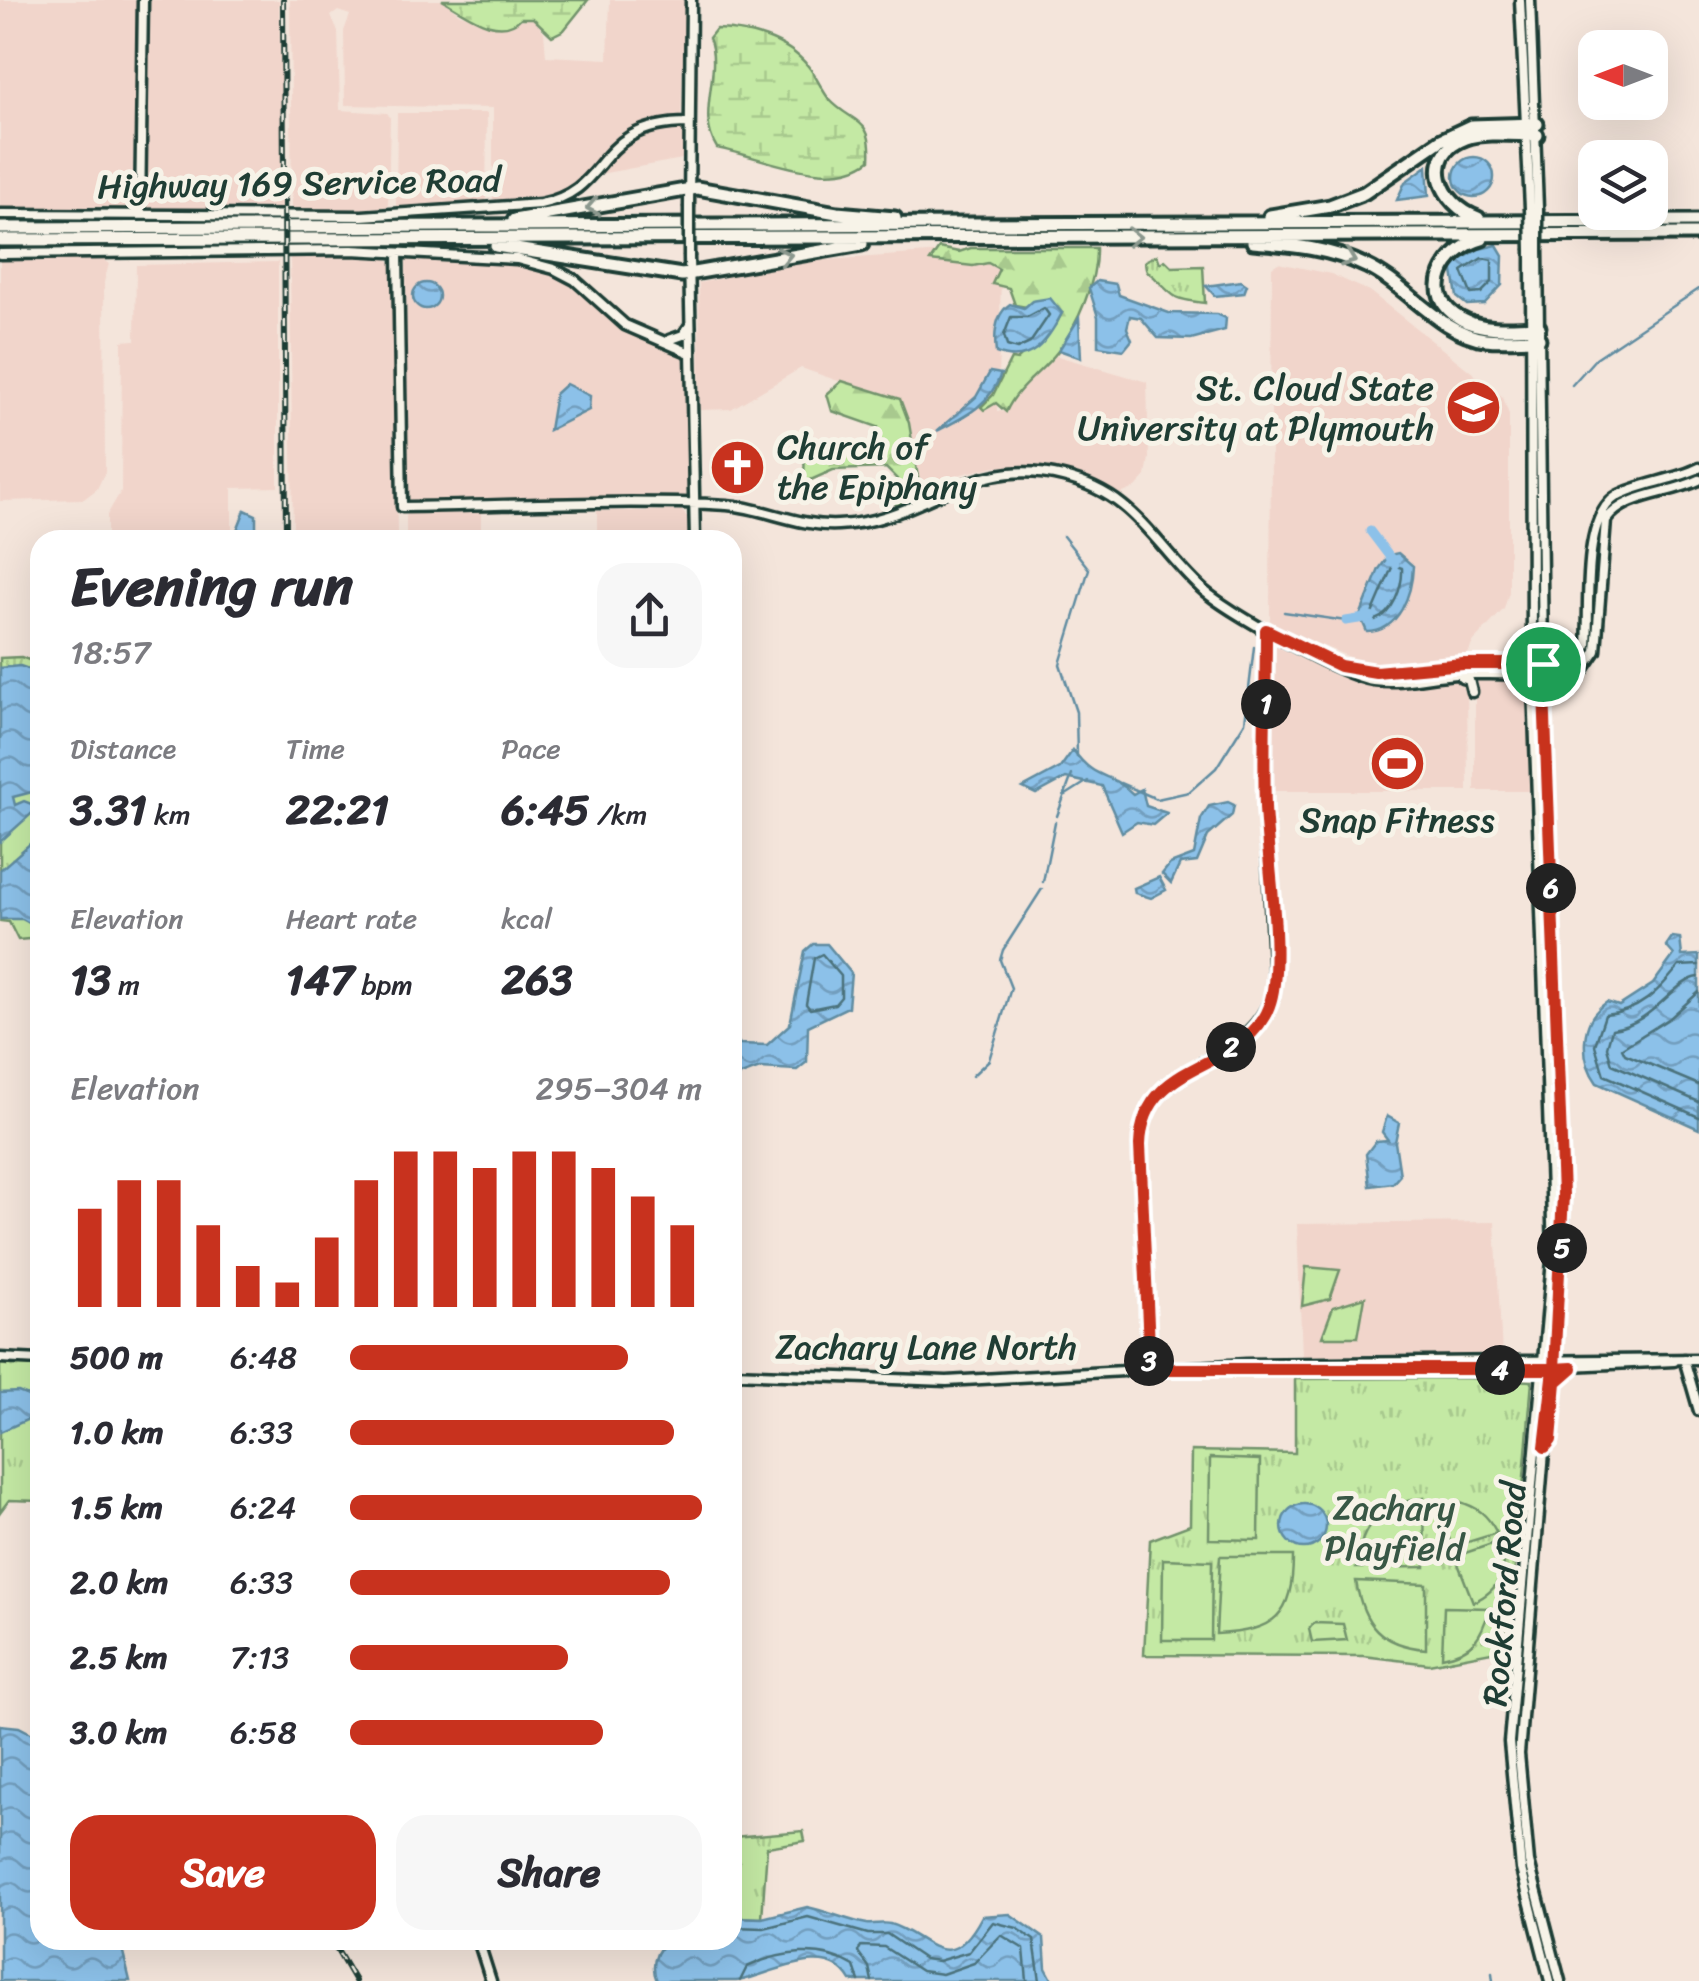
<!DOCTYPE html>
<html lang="en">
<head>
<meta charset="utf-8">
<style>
	body { margin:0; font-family:Sriracha,sans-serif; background:#f7f7f7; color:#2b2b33; height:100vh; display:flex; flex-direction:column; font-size:38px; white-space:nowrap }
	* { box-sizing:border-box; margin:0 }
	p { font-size:32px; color:#7c7c81 }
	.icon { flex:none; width:55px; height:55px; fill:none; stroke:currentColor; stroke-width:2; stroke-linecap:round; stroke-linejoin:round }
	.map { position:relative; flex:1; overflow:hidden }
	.panel { position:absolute; left:30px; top:530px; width:712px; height:1420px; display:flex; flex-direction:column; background:#fff; border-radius:30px; box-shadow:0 10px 40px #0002 }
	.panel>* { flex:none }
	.needle { width:65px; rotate:270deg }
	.controls { position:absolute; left:1578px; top:30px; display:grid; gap:20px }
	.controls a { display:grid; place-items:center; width:90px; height:90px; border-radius:20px; background:#fff; box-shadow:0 10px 40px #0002; font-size:50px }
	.pin { position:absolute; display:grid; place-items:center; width:85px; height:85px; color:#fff; margin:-42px; border:5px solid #fff; border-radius:50%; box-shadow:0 2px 10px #0007 }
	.km { position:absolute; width:50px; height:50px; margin:-25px; border-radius:50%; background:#222; color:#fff; font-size:28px; line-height:50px; text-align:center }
	.round { display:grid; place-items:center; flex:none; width:105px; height:105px; border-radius:30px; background:#f7f7f7 }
	.overview { display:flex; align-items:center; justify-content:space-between; height:170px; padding:0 40px }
	h1 { font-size:55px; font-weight:700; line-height:75px }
	.stats { display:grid; grid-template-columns:repeat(3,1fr); gap:15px; height:170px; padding:10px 40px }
	.stats div { display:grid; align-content:center }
	.stats b { font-size:42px; font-weight:700 }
	.stats small { font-size:28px; font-weight:400 }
	.stats p { font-size:28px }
	.chart { height:280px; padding:20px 40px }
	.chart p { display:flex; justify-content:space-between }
	.chart svg { width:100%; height:180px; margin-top:10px; stroke:#c8321e; stroke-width:6 }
	.cta { display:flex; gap:20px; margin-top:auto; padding:20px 40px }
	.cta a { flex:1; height:115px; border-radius:30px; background:#c8321e; color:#fff; font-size:40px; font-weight:700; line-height:115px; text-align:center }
	.cta a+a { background:#f7f7f7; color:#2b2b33 }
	ul { padding:0 40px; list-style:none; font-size:32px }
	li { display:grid; grid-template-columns:160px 120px 1fr; align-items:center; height:75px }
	li i { height:25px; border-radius:12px; background:#c8321e }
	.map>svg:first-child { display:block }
	.built { fill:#f1d5cb }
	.forest { fill:url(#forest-firs); stroke:#72936c; stroke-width:2.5 }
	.wetland { fill:url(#wetland-marsh); stroke:#72936c; stroke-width:2.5 }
	.park { fill:url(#park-tufts); stroke:#72936c; stroke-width:2.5 }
	.garden { fill:#c4e9a4; stroke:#72936c; stroke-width:2.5 }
	.water { fill:url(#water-waves); stroke:#608ca1; stroke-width:2.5 }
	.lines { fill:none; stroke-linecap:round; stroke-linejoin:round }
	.shore { stroke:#4b727c; stroke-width:2.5 }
	.stream { stroke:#608ca1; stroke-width:2.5 }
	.river { stroke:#8cc1e9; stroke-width:9 }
	.secondary-casing { stroke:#1f3d34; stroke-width:15 }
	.highway-casing { stroke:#1f3d34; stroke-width:19 }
	.secondary { stroke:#f7f3e8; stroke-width:8 }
	.highway { stroke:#f7f3e8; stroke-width:11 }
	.rail-casing { stroke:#1f3d34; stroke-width:6 }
	.rail { stroke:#f7f3e8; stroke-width:2.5; stroke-dasharray:8; stroke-linecap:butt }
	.secondary-bridge-casing { stroke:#1f3d34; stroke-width:15; stroke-linecap:butt }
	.secondary-bridge { stroke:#f7f3e8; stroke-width:8 }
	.oneway { stroke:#8b988e }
	.route-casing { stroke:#fff; stroke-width:20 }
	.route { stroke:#c8321e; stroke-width:12 }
	.labels { text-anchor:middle; stroke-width:10; stroke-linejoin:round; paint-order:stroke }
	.street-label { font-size:35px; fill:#1f3d34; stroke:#f7f3e8 }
	.poi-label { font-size:35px; fill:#1f3d34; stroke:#f7f3e8; text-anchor:end }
	.park-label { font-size:35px; fill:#385745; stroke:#f7f3e8 }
</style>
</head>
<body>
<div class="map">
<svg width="1699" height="1981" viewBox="0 0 1699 1981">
	<defs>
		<pattern id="forest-firs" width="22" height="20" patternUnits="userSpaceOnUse" patternTransform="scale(2.5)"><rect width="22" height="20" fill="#c4e9a4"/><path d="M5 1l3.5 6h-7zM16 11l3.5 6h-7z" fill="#a8c98e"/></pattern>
		<pattern id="wetland-marsh" width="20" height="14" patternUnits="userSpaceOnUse" patternTransform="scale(2.5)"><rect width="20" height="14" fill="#c4e9a4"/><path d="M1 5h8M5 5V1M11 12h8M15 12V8" fill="none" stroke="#a8c98e"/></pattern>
		<pattern id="park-tufts" width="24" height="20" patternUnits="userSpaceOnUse" patternTransform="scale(2.5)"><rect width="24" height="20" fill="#c4e9a4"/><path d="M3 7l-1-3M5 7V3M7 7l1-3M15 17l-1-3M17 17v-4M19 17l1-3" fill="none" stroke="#a8c98e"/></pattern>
		<pattern id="water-waves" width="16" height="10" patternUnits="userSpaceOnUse" patternTransform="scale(2.5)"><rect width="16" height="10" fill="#8cc1e9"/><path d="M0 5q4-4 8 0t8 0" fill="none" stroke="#729ebe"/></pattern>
	</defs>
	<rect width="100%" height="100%" fill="#f4e5db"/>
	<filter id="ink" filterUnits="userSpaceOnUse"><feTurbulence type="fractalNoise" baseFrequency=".01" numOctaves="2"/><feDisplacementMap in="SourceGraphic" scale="20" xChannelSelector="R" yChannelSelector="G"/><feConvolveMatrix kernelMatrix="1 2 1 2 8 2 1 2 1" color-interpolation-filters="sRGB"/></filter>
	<g filter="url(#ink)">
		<path class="built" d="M0 0H137L132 209 0 210Z
			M148 0H279L284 213 146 209Z
			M290 0H442L460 14 494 24 533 18 544 32 546 56 608 59 610 0H685L681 117 626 132 577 185 561 194 497 203 493 199V108L345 105 344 31 350 15 338 11 331 16 338 31 340 110 387 113 390 117 388 207 292 212Z
			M397 113H487L486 203 396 208Z
			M669 128 684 130 682 159 600 174 611 155 634 137Z
			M1002 248 997 411 1006 412 1012 399 1054 355 1147 382 1149 458 1146 476 1135 488 1118 495 1087 478 1056 470 996 466 958 475 915 494 893 400 801 368 731 409 700 410 699 283 797 262Z
			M290 253 382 255 394 265 397 540H293Z
			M406 256 517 263 557 273 582 288 622 327 680 347 685 352 687 498 409 501Z
			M0 259H102L109 264 104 282 105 472 97 489 84 499 0 501Z
			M278 262V487L232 488V540H107V515L121 491 122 341 135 340 136 265Z
			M1278 263 1331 274 1369 291 1503 397 1509 415V592L1504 609 1473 642 1466 659 1379 669 1274 626 1270 620 1272 267Z
			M597 511H682L688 518 689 540H597Z
			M410 512 481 513V540H406V516Z
			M1272 642 1358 680H1467L1468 791H1268Z
			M1479 680 1512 679 1527 689 1533 791H1475V682Z
			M1495 1222 1502 1355 1302 1357 1297 1224Z"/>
		<path class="forest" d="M939 248 959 252 971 248H1096C1097 281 1078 324 1058 351 1041 373 1017 387 1006 412L996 403 984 410 981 407 993 395 1011 359 1017 360 1057 323 1062 313 1015 305 1009 288 992 284 999 269 988 263 973 266 930 261Z
			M842 381 900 399 909 423 921 496 896 505 892 496 897 479 886 468 833 470 804 483 805 442 818 439 833 452 877 445 878 427 832 411 827 394Z"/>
		<path class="wetland" d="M442 0H588L564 30 552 36 533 18H521C499 41 464 12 442 0Z
			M716 29C749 30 786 39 808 66 817 77 821 89 829 99 851 124 873 115 870 160 831 191 764 157 717 148 695 114 723 72 709 38Z"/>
		<path class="park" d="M1157 255 1160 263 1165 260 1172 267 1203 266 1205 303C1176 299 1176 300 1157 280 1149 271 1146 275 1145 261Z
			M21 657 40 664V938L18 940 9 922 0 921V658Z
			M0 1362 40 1363V1501L9 1500 0 1512Z
			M1463 1378 1532 1381 1518 1548 1502 1650 1429 1664 1363 1656 1144 1655 1150 1540 1190 1525 1191 1451 1295 1453V1379Z
			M803 1831 805 1841 767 1847 762 1918 733 1917V1837Z"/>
		<path class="garden" d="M1306 1267 1340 1270 1330 1299 1302 1306Z
			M1365 1297 1358 1337H1322L1333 1307Z
			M1210 1458 1260 1460 1259 1540 1209 1539Z
			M1424 1498 1425 1567 1356 1568C1361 1524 1380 1503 1424 1498Z
			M1457 1501C1478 1507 1487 1514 1497 1533L1452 1547 1438 1505Z
			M1501 1541C1507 1569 1501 1590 1473 1602L1457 1561 1459 1555Z
			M1220 1556H1293C1293 1616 1275 1631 1216 1634Z
			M1163 1559 1212 1561 1211 1640H1162Z
			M1356 1581 1426 1584V1649C1381 1645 1363 1625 1356 1581Z
			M1444 1607 1490 1608C1481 1637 1474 1651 1442 1657Z
			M1314 1623 1343 1624 1347 1640 1312 1642 1309 1629Z"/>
		<path class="water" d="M1454 177a20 20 0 1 1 40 0a20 20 0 1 1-40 0Z
			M1427 166 1429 196 1397 200 1405 182Z
			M1497 245 1503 255 1502 285 1484 304 1467 305 1457 297 1452 265 1479 249Z
			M1097 281 1116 284 1119 295 1169 313 1217 314 1226 318 1225 330 1191 339 1158 338 1141 318 1130 316 1127 328 1132 340 1124 350 1098 346V317L1089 288Z
			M1241 281 1247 285 1244 293 1215 296 1206 286Z
			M413 296a13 13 0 1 1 26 0a13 13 0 1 1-26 0Z
			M1050 298 1062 313C1047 342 1031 366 996 353 994 336 994 315 1010 304L1024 308 1032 301Z
			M1079 318 1081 358 1059 350Z
			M990 372 1001 374C989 406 966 416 937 431L976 397Z
			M566 384 590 396 589 410 549 430 555 394Z
			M245 510 256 515V540H233Z
			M1398 553 1413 566C1412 594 1399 632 1367 632L1360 616 1379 569 1389 555Z
			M20 666 40 673V695L35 699 40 721V790L13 797 15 805 24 801 39 807 0 842V668Z
			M1073 750C1097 783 1108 770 1133 794L1142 789 1146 806 1167 813 1153 825 1137 822 1122 832 1102 786 1066 778 1036 794 1023 788 1060 768Z
			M1228 802 1234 805 1232 815 1208 836 1197 862 1180 864 1171 883 1162 874 1170 864 1194 855 1201 819 1209 806Z
			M40 835V929L22 919H0V870Z
			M1159 877 1166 890 1151 898 1135 893 1134 888Z
			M1672 937 1680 938 1682 956 1699 955V1129L1597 1083C1579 1058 1580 1019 1607 1002L1619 1006 1653 984 1674 955 1666 946Z
			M813 944H827L851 973 848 1007 808 1026 807 1062 797 1070 760 1068 733 1078V1036L740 1044 767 1045 790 1024 805 951Z
			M1387 1116 1399 1123 1395 1142 1400 1175 1393 1183 1370 1186 1366 1154 1376 1141 1388 1140 1382 1132Z
			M18 1392 31 1397V1418L0 1432V1393Z
			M1282 1526a22 22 0 1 1 44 0a22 22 0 1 1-44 0Z
			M0 1725 19 1727 40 1738V1940H120L130 1981H0Z
			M807 1907C827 1911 846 1920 867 1924 874 1925 883 1922 890 1924 926 1934 948 1981 982 1916L1010 1914 1044 1938 1046 1968 1053 1981H851C827 1938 764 1979 736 1981 710 1981 683 1981 657 1981 650 1965 655 1952 667 1940H732L733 1917 762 1918Z"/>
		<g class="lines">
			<path class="shore" d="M1482 258 1492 260V282L1481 293 1471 294 1462 271Z
				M1044 308 1049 315 1030 343 1017 349 1007 346 1004 335 1011 317H1027Z
				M1393 565 1402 568C1403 587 1393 614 1375 620L1372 614Z
				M822 954 841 976V997L835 1004 810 1009 806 1004 814 958Z
				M1699 965 1679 966C1658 992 1639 1012 1605 1015L1595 1045 1604 1075 1699 1117
				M1699 977C1673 980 1654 1024 1612 1029L1607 1047 1612 1064 1699 1102
				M1699 992 1670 1018 1622 1048 1625 1054 1699 1085
				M732 1927 764 1928 808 1917 868 1934H887L924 1959 938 1961 969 1952 993 1922 1017 1928 1034 1940 1040 1981
				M740 1981 747 1967C781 1951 821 1946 854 1966L859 1981
				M872 1981 869 1967 858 1952 861 1946 884 1947 921 1971 942 1974 974 1963 1001 1935 1024 1949 1027 1981"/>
			<path class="stream" d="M1572 385 1596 358 1699 289
				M1063 536 1089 569 1060 664 1076 712 1077 757
				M1284 612 1346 621
				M1120 783 1157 799 1189 792 1216 768 1245 722 1254 647
				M1066 795 1088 781
				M1057 816 1072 775
				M1043 882 1055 822
				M972 1076 989 1060 1011 988 1000 960 1003 950 1042 889
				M1492 1973 1493 1981"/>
			<path class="river" d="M1370 531 1395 564
				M1346 621 1371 617"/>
			<defs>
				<path id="secondary" d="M1520 0 1530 208
					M1530 0 1538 208
					M689 206 691 0
					M0 214 362 216 540 204C614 190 591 123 689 123
					M140 215 143 0
					M1538 249 1543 658 1563 1222 1519 1754 1529 1862 1560 1981
					M1531 250 1532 657 1553 1249 1509 1742 1521 1869 1550 1981
					M398 253 402 507C509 506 619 499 727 505 765 508 799 527 838 525 924 522 968 454 1063 477 1135 494 1153 543 1201 588 1225 611 1343 676 1373 680 1401 684 1428 676 1456 674 1494 673 1532 676 1569 675L1583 670 1596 651 1606 520C1626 493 1669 495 1699 480
					M0 254 352 250 517 259 554 269 575 280 625 325 690 353
					M689 257 695 540
					M669 340 683 335 690 325
					M1342 666 1376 672 1578 660 1587 645C1590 607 1581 517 1617 496 1640 483 1673 481 1699 468
					M1462 678 1469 680 1472 692
					M0 1358 40 1360
					M1684 1359 1699 1411
					M1239 1368 1466 1371 1674 1361
					M1149 1369 1139 1145C1143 1057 1261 1067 1274 984L1265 805 1266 630
					M732 1373 947 1381 1247 1364 1699 1359
					M478 1940 491 1981"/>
				<path id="highway" d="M1270 216 1330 206 1364 193 1441 140 1471 126 1537 124
					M1478 218C1440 205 1420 155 1466 138 1486 131 1516 135 1537 135
					M514 220 697 188 837 213 895 218
					M0 228 1699 221
					M1482 239C1445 249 1418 295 1461 319 1481 331 1516 328 1539 327
					M0 240 1699 234
					M1253 242C1292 245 1330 248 1366 266 1407 285 1439 333 1485 339 1502 341 1521 339 1539 339
					M496 246 682 275 862 244"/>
			</defs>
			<use href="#secondary" class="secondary-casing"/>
			<use href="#highway" class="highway-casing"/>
			<use href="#secondary" class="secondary"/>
			<use href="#highway" class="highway"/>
			<defs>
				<path id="rail" d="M283 0 286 540
					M331 1940 355 1981"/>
			</defs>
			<use href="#rail" class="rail-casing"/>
			<use href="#rail" class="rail"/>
			<defs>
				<path id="secondary-bridge" d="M689 206V257
					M1530 208 1531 250
					M1538 208V249"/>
			</defs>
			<use href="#secondary-bridge" class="secondary-bridge-casing"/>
			<use href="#secondary-bridge" class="secondary-bridge"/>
		</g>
		<defs><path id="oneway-chevron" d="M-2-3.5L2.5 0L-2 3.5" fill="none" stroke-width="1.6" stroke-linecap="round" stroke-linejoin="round" transform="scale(2.5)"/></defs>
		<g class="oneway">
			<use href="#oneway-chevron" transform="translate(593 207) rotate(169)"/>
			<use href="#oneway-chevron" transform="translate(1134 237)"/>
			<use href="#oneway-chevron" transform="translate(785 256) rotate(-12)"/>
			<use href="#oneway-chevron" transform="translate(1349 259) rotate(21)"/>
		</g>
	</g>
	<g class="lines" filter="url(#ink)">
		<defs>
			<path id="route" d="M1543 664H1463L1376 672 1340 666 1266 630C1266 689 1263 748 1265 807 1267 857 1285 963 1269 1006 1244 1074 1143 1056 1140 1145L1150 1369H1554L1545 1447 1551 1440 1556 1382 1572 1368 1554 1369 1563 1195 1543 664"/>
		</defs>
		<use href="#route" class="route-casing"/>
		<use href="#route" class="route"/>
	</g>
	<defs>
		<symbol id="university-disc" viewBox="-11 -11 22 22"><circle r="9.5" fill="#c8321e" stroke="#f7f3e8"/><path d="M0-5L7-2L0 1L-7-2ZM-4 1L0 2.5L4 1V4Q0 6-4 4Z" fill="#fff"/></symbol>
		<symbol id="church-disc" viewBox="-11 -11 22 22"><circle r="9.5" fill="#c8321e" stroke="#f7f3e8"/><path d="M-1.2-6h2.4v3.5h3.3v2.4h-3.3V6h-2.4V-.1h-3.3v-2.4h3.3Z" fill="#fff"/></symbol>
		<symbol id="stadium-disc" viewBox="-11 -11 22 22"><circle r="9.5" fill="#c8321e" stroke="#f7f3e8"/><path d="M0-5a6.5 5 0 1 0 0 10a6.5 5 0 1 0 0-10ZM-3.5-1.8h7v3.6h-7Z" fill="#fff"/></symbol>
	</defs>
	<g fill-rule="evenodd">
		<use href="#university-disc" x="1442" y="376" width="63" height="63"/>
		<use href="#church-disc" x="706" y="436" width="63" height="63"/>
		<use href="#stadium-disc" x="1366" y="732" width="63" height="63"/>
	</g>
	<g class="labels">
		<g class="street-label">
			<text transform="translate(299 183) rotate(-1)" y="12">Highway 169 Service Road</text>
			<text x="926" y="1359">Zachary Lane North</text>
			<text transform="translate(1504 1594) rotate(-85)" y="12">Rockford Road</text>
		</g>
		<g class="poi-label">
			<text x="1434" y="400">St. Cloud State<tspan x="1434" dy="40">University at Plymouth</tspan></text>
			<text x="777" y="459" text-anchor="start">Church of<tspan x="777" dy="40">the Epiphany</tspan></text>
			<text x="1397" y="832" text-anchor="middle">Snap Fitness</text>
		</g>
		<g class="park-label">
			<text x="1394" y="1520">Zachary<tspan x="1394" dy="40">Playfield</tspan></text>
		</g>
	</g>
</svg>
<div class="controls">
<a><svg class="needle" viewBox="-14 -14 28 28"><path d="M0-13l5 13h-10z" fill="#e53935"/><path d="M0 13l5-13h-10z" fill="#7c7c81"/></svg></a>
<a><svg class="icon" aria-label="layers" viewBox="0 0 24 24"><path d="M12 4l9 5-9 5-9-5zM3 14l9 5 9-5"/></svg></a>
</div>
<div class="pin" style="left:1543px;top:664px;background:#1e9e55"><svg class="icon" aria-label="arrive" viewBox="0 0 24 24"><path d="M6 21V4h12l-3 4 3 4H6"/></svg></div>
<b class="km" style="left:1266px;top:704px">1</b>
<b class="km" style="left:1231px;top:1047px">2</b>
<b class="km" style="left:1149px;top:1361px">3</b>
<b class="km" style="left:1500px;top:1370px">4</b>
<b class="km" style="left:1562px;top:1248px">5</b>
<b class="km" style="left:1551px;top:888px">6</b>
<section class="panel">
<div class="overview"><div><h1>Evening run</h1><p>18:57</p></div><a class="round"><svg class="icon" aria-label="share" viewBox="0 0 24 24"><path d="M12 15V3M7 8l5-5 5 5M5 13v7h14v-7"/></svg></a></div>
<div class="stats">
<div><p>Distance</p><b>3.31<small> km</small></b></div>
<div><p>Time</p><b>22:21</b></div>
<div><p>Pace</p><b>6:45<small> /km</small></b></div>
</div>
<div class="stats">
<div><p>Elevation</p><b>13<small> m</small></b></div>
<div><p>Heart rate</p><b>147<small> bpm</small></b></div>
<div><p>kcal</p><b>263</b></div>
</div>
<div class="chart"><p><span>Elevation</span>295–304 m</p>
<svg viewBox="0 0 160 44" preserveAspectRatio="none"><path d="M5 44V20M15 44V13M25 44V13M35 44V24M45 44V34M55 44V38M65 44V27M75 44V13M85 44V6M95 44V6M105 44V10M115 44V6M125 44V6M135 44V10M145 44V17M155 44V24"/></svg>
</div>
<ul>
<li><b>500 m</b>6:48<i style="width:79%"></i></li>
<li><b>1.0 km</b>6:33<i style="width:92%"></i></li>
<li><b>1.5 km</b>6:24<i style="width:100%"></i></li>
<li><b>2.0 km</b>6:33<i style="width:91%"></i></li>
<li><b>2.5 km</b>7:13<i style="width:62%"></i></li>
<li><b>3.0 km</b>6:58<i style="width:72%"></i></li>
</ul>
<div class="cta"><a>Save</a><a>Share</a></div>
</section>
</div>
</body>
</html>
